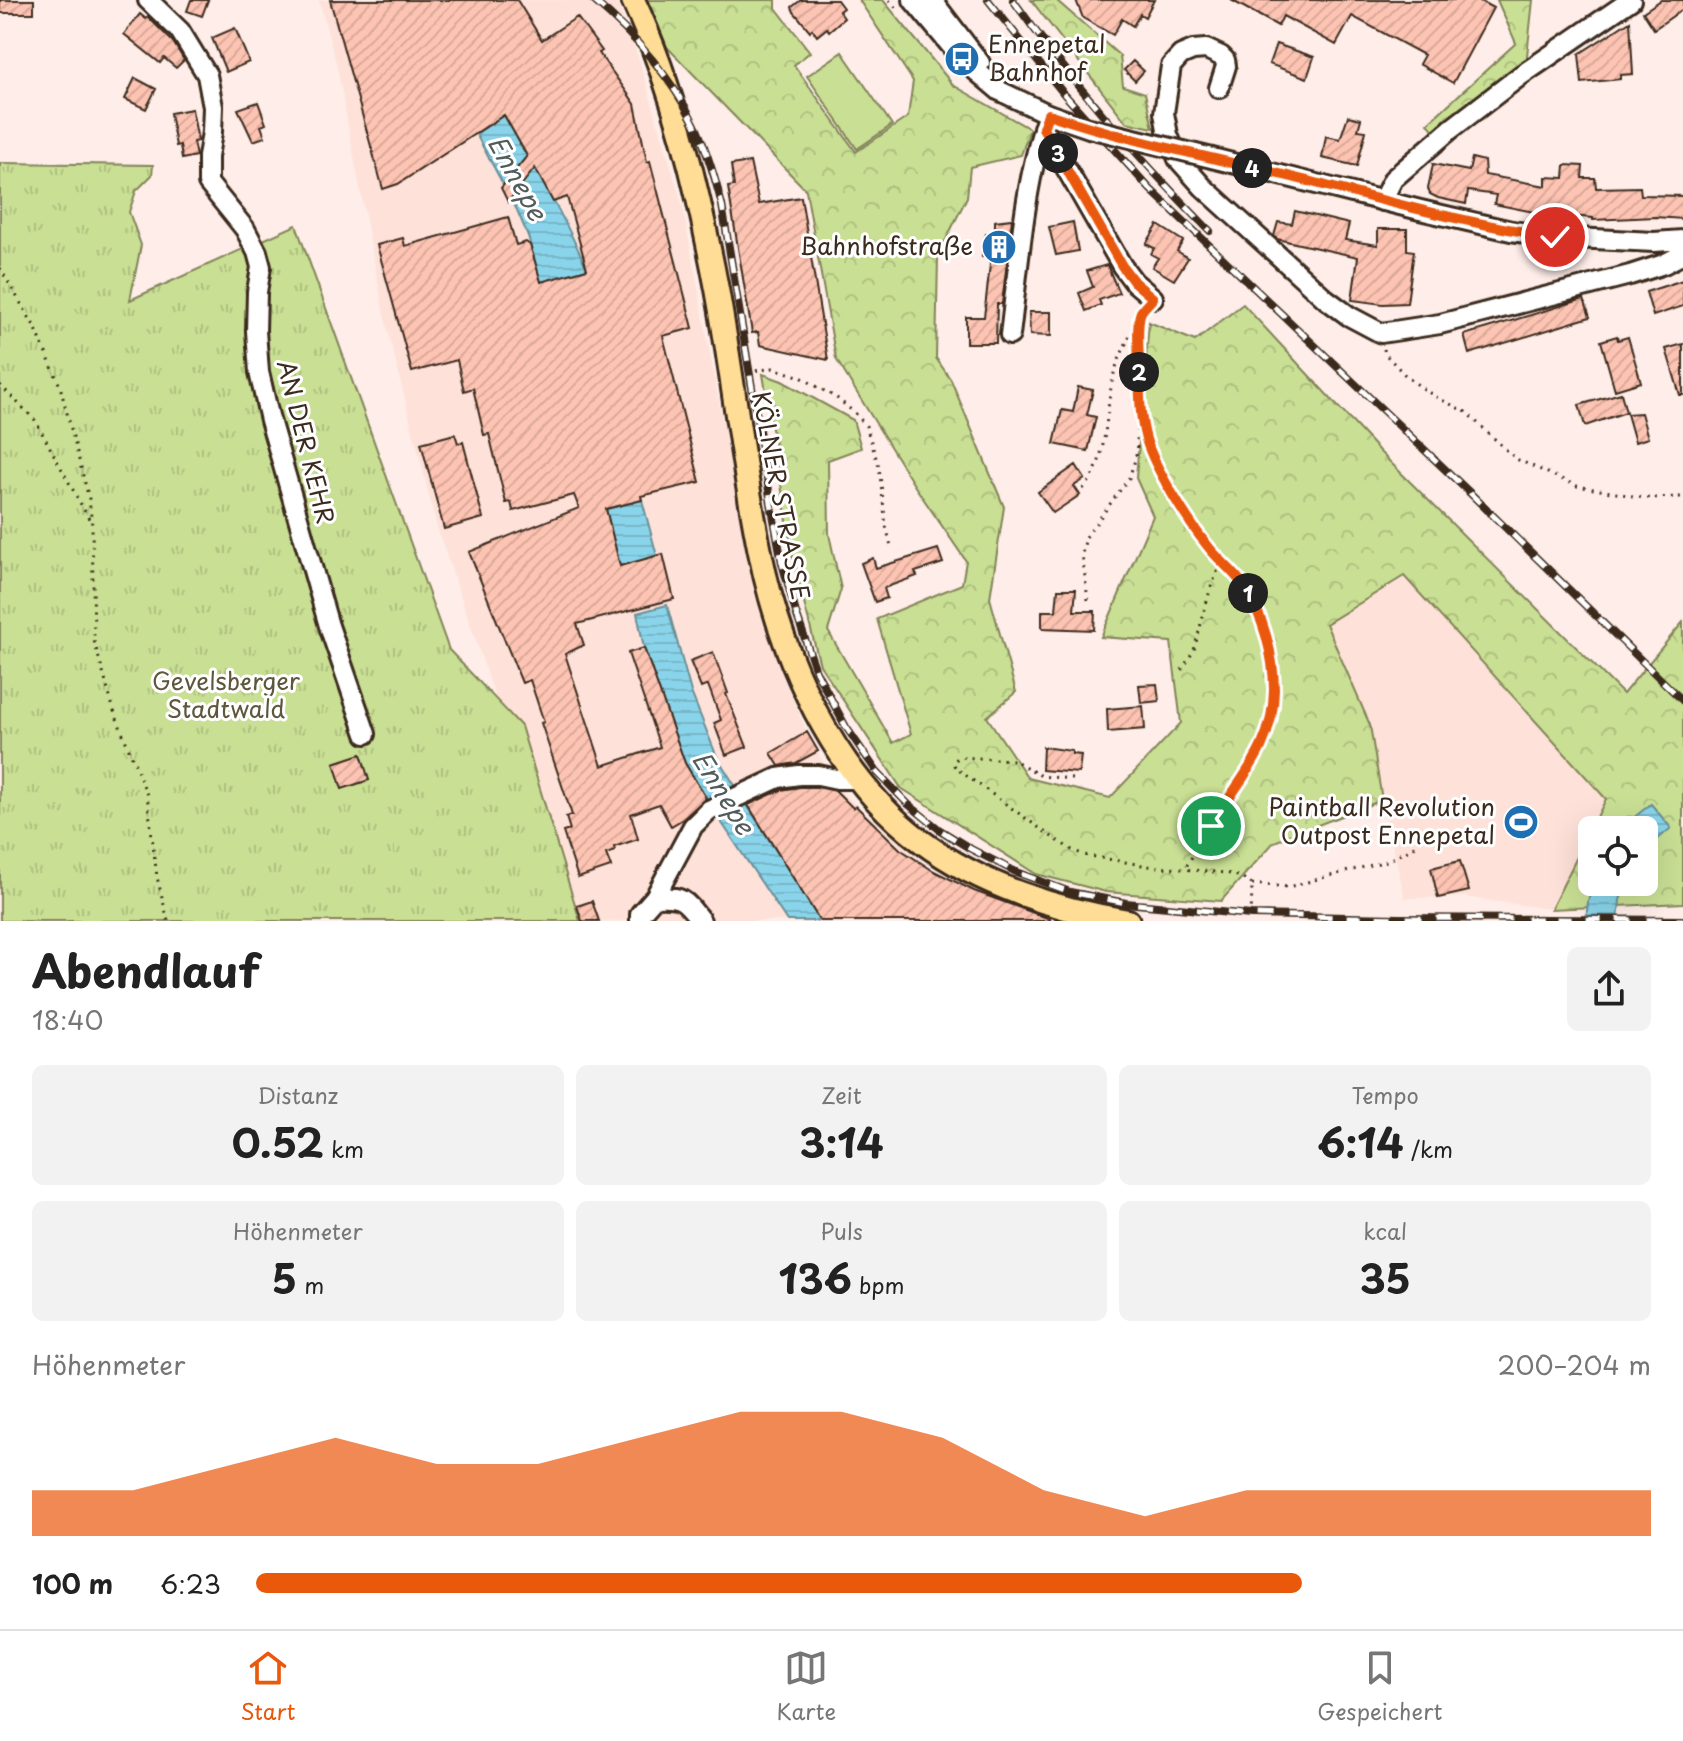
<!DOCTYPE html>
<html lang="de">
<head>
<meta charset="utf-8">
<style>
	body { margin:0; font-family:"Playpen Sans",sans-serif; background:#f2f2f2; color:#222; height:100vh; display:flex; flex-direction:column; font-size:30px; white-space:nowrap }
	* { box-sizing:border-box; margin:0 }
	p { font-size:26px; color:#767676 }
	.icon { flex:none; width:44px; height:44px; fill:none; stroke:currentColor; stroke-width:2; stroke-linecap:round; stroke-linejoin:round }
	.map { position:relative; height:921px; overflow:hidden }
	.drawer { display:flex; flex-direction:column; background:#fff; flex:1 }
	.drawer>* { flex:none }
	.tools { position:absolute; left:1578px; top:816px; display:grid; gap:16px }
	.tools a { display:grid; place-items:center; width:80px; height:80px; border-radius:12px; background:#fff; box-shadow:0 8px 32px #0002; font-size:40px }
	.pin { position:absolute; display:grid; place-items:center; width:68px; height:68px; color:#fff; margin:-34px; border:4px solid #fff; border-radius:50%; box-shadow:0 2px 8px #0007 }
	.km { position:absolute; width:40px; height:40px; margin:-20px; border-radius:50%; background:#222; color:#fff; font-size:22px; line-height:40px; text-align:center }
	.round { display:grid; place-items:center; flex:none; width:84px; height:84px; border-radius:12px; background:#f2f2f2 }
	.summary { display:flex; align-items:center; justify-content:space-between; height:136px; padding:0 32px }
	h1 { font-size:44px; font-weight:700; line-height:60px }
	.figures { display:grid; grid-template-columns:repeat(3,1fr); gap:12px; height:136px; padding:8px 32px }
	.figures div { display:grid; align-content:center; border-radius:12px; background:#f2f2f2; text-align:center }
	.figures b { font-size:40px; font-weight:700 }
	.figures small { font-size:22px; font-weight:400 }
	.figures p { font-size:22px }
	.chart { height:224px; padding:16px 32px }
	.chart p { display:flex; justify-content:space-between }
	.chart svg { width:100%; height:144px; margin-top:8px; fill:#ea580c; opacity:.7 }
	ul { padding:0 32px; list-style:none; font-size:26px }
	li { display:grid; grid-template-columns:128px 96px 1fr; align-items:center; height:60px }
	li i { height:20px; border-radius:10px; background:#ea580c }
	.tab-bar { display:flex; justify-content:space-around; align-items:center; height:112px; border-top:2px solid #e0e0e0; background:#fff; font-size:22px; color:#767676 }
	.tab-bar a { display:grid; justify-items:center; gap:4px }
	.tab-bar .on { color:#ea580c }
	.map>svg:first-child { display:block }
	.built { fill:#fee1d8 }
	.grass { fill:#c9df94; stroke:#828459; stroke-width:2 }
	.forest { fill:url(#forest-crowns); stroke:#828459; stroke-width:2; fill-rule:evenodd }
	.park { fill:url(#park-tufts); stroke:#828459; stroke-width:2 }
	.water { fill:url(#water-rules); stroke:#6a9098; stroke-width:2 }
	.building { fill:url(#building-hatch); stroke:#3b2a1e; stroke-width:2 }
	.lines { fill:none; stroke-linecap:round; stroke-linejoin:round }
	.minor-casing { stroke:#3b2a1e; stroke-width:24 }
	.major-casing { stroke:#3b2a1e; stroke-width:28 }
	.path { stroke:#3b2a1e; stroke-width:3; stroke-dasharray:2 6; stroke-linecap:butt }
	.minor { stroke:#fff; stroke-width:18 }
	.major { stroke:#ffdd96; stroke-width:22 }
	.rail-casing { stroke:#3b2a1e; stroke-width:8 }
	.rail { stroke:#fff; stroke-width:5; stroke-dasharray:15; stroke-linecap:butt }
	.minor-bridge-casing { stroke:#3b2a1e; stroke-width:24; stroke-linecap:butt }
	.minor-bridge { stroke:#fff; stroke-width:18 }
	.route-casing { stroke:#fff; stroke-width:16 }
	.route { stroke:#ea580c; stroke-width:10 }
	.labels { text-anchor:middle; stroke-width:6; stroke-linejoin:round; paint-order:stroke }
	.poi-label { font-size:24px; fill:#3b2a1e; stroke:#fff; text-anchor:end }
	.street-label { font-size:24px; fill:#3b2a1e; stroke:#fff }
	.park-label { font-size:24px; fill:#5e573c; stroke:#fff }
	.water-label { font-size:26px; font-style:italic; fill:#525d5b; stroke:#fff }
</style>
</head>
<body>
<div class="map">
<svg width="1683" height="921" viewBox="0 0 1683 921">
	<defs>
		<pattern id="forest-crowns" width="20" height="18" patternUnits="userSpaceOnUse" patternTransform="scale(2)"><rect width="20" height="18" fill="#c9df94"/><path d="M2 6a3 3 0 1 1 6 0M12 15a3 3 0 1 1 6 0" fill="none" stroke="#aec07f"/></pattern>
		<pattern id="park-tufts" width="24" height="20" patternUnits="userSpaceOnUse" patternTransform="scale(2)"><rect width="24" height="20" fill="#c9df94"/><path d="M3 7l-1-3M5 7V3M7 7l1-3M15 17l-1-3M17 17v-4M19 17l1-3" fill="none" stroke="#aec07f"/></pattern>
		<pattern id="water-rules" width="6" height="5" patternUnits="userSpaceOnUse" patternTransform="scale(2)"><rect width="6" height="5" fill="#89d4ea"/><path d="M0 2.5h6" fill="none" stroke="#77b6c8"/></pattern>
		<pattern id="building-hatch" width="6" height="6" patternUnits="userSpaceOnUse" patternTransform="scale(2)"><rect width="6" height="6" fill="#fdc4b3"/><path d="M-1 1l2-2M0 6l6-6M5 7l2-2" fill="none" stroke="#daa99a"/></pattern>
	</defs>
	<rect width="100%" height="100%" fill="#feede8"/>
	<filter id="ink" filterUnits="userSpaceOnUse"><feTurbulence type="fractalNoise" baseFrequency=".0125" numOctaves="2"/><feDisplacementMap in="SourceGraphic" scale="16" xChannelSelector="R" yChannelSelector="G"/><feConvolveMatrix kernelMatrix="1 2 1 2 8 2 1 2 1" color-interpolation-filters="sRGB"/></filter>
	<g filter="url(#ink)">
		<path class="built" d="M319 0H616L639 60 682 204 754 589 784 679 809 736 838 789 929 867 1008 902 1061 921H572L437 527 384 314 337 66Z
			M1404 576 1606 799 1551 909 1466 897 1405 898 1382 800 1370 725 1326 623Z"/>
		<path class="grass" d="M842 52 892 125 857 149 807 76Z"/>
		<path class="forest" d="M647 0H776V8L810 52 794 65 856 152 908 117 913 81 859 0H883L953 85 1030 129 1021 155 970 167 967 197 938 256 936 358 951 380 1004 507 990 598 1016 692 987 717 1028 778 1110 798 1181 723 1171 642 1101 637 1153 516 1136 478 1149 322 1195 341 1243 304 1380 452 1623 694 1683 622V903L1551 909 1606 799 1404 576 1326 624 1370 725 1382 800 1274 842 1221 901 1106 892 1036 874 901 788 820 665 794 564 763 374 782 381 853 420 861 448 828 460 829 534 841 589 828 631 893 743 911 734 877 619 962 584 966 561 914 485 836 359 806 190 667 47ZM1592 830H1644V882H1592Z
			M1031 0H1056L1120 56 1123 86 1145 93 1153 128 1126 122Z
			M1497 0H1533L1526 65 1439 138 1428 123 1516 43Z"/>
		<path class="park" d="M0 163 153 165 152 175 136 191 129 212 141 245 130 300 296 225 449 650 521 726 580 921H0Z"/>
		<path class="water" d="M504 115C534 165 564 216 587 269L541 282 528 236 517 210 476 134Z
			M642 500 657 556 620 566 606 509Z
			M667 605 691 692 717 757 820 921H787L716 814 685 763 644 648 637 613Z
			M1651 804 1671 828 1644 851V830H1618Z
			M1594 882H1627L1620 900 1618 921H1586L1588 901Z"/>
		<path class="building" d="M0 0H34V13H0Z
			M191 0H208L202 16 187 11Z
			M330 0H517L542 40 577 17 602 51 599 53 635 104 647 162 650 161 693 328 663 336 700 482 641 496 642 500 606 509 620 566 663 554 674 599 577 624 584 645 565 654 602 766 660 747 628 653 644 648 685 763 706 798 683 819 671 826 659 804 631 814 638 839 614 847 615 851 606 854 611 867 578 878 563 832 570 830 566 817 572 815 541 723 544 722 530 680 522 683 469 552 579 508 574 495 513 511 511 502 506 503 489 434 484 435 473 388 464 391 457 360 412 372 377 245 403 238 405 246 508 217 516 245 526 242 530 245 541 282 587 269 567 197 553 202 535 168 508 202 501 188 527 156 504 115 398 184 383 189Z
			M801 0H837L843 8 839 11 844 18 829 31 827 28 817 36 812 29 810 31 794 12 792 7Z
			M1076 0H1154L1145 17 1140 14 1133 26 1122 19 1113 35 1083 18Z
			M1231 0H1478L1493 8 1453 83 1419 64 1424 55 1352 16 1336 45 1283 16 1278 26Z
			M1661 0H1683V9L1654 29 1643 12Z
			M140 14 146 19 148 17 173 42 184 60 176 68 164 58 160 63 124 34Z
			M1630 21 1633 74 1620 75V79L1582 83 1579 54Z
			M235 28 249 62 226 72 212 38Z
			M1276 44 1314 57 1307 78 1269 64Z
			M1133 61 1144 71 1135 81 1124 70Z
			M135 78 156 89 146 109 125 99Z
			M258 102 266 124 261 126 265 137 253 141 238 109Z
			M192 109 198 141 193 142 196 156 182 159 180 145 176 146 170 113Z
			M1348 116 1361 119 1358 130 1366 131 1357 166 1322 158 1326 136 1340 139Z
			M1472 158 1484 161 1485 175 1546 186V177L1564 178 1565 165 1583 166 1582 178H1595L1596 188 1640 187 1641 195 1683 196V219L1655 217 1593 220V218L1544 214 1494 204 1496 195 1468 191 1466 204 1438 198 1430 194 1428 189 1433 164 1469 171Z
			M750 162 759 204 801 197 828 360 760 345 758 332 752 333 728 187 734 186 731 165Z
			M1295 211 1349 224 1345 240 1378 245V229H1407V250L1414 251 1407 303 1383 304 1352 300 1358 257 1277 239 1274 236 1278 222 1292 224Z
			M1012 219 1002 304H997L996 343H966V317H984L990 264 989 258 982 257 986 234 995 235V221Z
			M1073 222 1078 251 1056 255 1049 227Z
			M1158 225 1183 241 1177 251 1188 258 1174 280 1152 267 1158 258 1151 254 1154 248 1146 244Z
			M1107 265 1119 293 1099 300 1101 305 1086 311 1079 293 1093 287 1087 271Z
			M1683 280V306L1653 316 1646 292Z
			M1584 299 1590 317 1469 354 1464 335Z
			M1029 312H1051V336L1030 335Z
			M1617 336 1618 340 1628 337 1641 382 1615 390 1601 341Z
			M1683 344V395H1680L1666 349Z
			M1078 387 1093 390 1087 415 1096 417 1088 451 1054 444 1062 410 1073 412Z
			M1621 393 1626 412 1585 426 1579 405Z
			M1641 413 1648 438 1635 442 1627 414Z
			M455 434 458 443 463 442 483 518 444 529 421 443Z
			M1076 465 1085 479 1074 486 1080 495 1053 513 1038 492Z
			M938 549 943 563 915 572 917 576 884 588 887 598 875 602 861 563 873 558 876 568Z
			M1058 589H1076L1074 611H1095L1094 630 1042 628V611H1056Z
			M713 652 728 693 726 694 747 747 726 755 714 723 721 720 708 685 701 688 690 661Z
			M1157 684 1159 701 1141 703 1139 685Z
			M1143 706 1145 729 1108 732 1107 709Z
			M807 732 818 751 796 763 779 766 771 753Z
			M1043 747 1072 751V754L1081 755 1079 773 1042 770Z
			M361 754 369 780 342 789 334 763Z
			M800 787H817L836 791 853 808 856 806 863 813 900 849 932 870 974 891 1050 919V921H820L748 805 781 790Z
			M1460 861 1469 891 1438 898 1431 868Z
			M592 901 599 921H582L577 906Z"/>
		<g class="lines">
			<defs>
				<path id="minor" d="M148 0 180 31 207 75 213 107 212 132 208 157V183L245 229 257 252 261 267 257 292 256 331 259 372 270 420 329 626 366 734
					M913 0 962 59 1000 91 1048 114C1024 182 1019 264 1010 335
					M932 0 980 63
					M1219 88 1226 66 1225 60 1221 56 1206 49 1193 50 1181 55 1171 66 1164 113 1168 135 1178 159 1203 187 1326 299 1349 316 1381 333 1440 324 1630 275 1664 264 1683 254
					M1043 128 1122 266 1134 282 1153 298
					M1212 158 1420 210 1511 231 1555 237 1654 242 1683 240
					M1382 201 1393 179 1451 129 1520 76 1631 0
					M655 897C682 895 685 900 701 921
					M640 921V914L655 897 693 826 709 810 778 778 799 775H818L837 779H860"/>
				<path id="major" d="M633 0C674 88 699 194 717 289 733 376 742 465 760 552 781 657 833 775 921 841 980 885 1057 910 1128 921"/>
			</defs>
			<use href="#minor" class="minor-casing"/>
			<use href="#major" class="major-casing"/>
			<path class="path" d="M889 0 898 10
				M0 268 36 329 60 386 89 499 92 525 94 641 114 711 147 795 157 877 168 921
				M1143 310 1139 315C1139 353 1134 407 1147 443 1154 464 1167 483 1179 502 1188 517 1197 534 1209 548 1221 562 1236 573 1246 588 1273 634 1283 697 1262 747 1255 764 1243 777 1232 792 1214 817 1200 844 1184 870
				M1384 349 1385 354 1408 378 1434 396 1466 412 1516 459 1577 486 1644 498 1683 497
				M748 372 773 368 801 377 838 399 856 414 866 426 879 467 886 526 891 546
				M0 385 35 420 90 521
				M1083 489C1110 462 1104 406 1115 370 1121 353 1130 336 1137 319
				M1088 600 1082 554 1086 537 1129 478 1136 457 1139 413
				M1182 670 1194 650 1210 590 1221 562
				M1072 779 1041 776 1014 760 959 757 954 761V765L957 769 1049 835 1072 850 1084 855 1148 866 1226 873 1241 877 1252 884 1251 921
				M1252 884 1288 887 1387 861 1417 845"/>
			<use href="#minor" class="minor"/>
			<use href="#major" class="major"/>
			<defs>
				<path id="rail" d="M593 0C634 35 670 75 694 123 707 149 715 178 722 205L771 503 782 563 796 613 816 671 846 727 877 772 908 804 940 830 971 849 1016 872 1070 892 1126 903 1251 915 1399 918 1683 920
					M988 0 1064 94 1150 189 1470 493 1683 701
					M1013 0C1072 83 1139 159 1210 231"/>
			</defs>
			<use href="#rail" class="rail-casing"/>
			<use href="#rail" class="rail"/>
			<defs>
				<path id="minor-bridge" d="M1048 114 1089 128 1212 158"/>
			</defs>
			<use href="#minor-bridge" class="minor-bridge-casing"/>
			<use href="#minor-bridge" class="minor-bridge"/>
		</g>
	</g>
	<g class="lines" filter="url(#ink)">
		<defs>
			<path id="route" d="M1211 826C1239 778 1273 751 1274 690 1274 655 1263 615 1244 586 1233 570 1218 560 1207 545 1188 522 1154 467 1146 439 1139 415 1140 391 1139 367 1139 354 1136 322 1141 312 1144 307 1149 303 1153 298L1134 282 1122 266 1043 128 1048 114C1128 141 1210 157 1292 177 1379 199 1466 224 1555 237"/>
		</defs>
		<use href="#route" class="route-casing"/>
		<use href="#route" class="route"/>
	</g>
	<defs>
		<symbol id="bus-disc" viewBox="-11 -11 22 22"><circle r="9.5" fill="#1f6fb2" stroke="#fff"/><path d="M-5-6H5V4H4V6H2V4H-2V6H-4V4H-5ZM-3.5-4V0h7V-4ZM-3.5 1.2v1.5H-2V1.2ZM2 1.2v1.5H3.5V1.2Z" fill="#fff"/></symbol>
		<symbol id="building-disc" viewBox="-11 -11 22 22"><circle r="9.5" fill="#1f6fb2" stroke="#fff"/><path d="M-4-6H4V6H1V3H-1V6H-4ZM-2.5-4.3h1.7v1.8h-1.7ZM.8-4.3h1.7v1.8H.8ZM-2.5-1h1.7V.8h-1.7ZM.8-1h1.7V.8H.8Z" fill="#fff"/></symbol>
		<symbol id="stadium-disc" viewBox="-11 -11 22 22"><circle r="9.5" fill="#1f6fb2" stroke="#fff"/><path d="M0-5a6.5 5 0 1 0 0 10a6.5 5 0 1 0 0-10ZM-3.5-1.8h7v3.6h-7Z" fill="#fff"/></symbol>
	</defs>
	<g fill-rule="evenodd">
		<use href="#bus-disc" x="942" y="39" width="40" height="40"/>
		<use href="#building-disc" x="979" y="227" width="40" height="40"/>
		<use href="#stadium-disc" x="1501" y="802" width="40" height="40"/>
	</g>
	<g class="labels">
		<g class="poi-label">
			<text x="988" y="53" text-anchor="start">Ennepetal<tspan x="988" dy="28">Bahnhof</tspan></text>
			<text x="973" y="255">Bahnhofstraße</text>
			<text x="1495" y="816">Paintball Revolution<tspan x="1495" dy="28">Outpost Ennepetal</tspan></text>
		</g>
		<g class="street-label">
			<text transform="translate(305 442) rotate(76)" y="8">AN DER KEHR</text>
			<text transform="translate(780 496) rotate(79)" y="8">KÖLNER STRASSE</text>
		</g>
		<g class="park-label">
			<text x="226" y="690">Gevelsberger<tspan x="226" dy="28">Stadtwald</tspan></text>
		</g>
		<g class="water-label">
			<text transform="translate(517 178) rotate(61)" y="9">Ennepe</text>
			<text transform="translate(723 793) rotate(58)" y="9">Ennepe</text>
		</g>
	</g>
</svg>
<div class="tools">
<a><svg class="icon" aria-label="locate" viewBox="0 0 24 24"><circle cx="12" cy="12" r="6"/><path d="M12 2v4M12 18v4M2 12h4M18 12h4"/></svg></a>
</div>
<div class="pin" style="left:1211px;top:826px;background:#1e9e55"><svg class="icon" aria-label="arrive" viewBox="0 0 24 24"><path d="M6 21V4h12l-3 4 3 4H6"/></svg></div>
<div class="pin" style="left:1555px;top:237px;background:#d93025"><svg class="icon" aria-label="check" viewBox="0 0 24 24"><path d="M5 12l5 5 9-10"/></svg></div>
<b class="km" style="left:1248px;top:593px">1</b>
<b class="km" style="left:1139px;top:372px">2</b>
<b class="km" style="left:1058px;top:153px">3</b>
<b class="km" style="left:1252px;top:168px">4</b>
</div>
<section class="drawer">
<div class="summary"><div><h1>Abendlauf</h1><p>18:40</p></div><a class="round"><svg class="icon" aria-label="share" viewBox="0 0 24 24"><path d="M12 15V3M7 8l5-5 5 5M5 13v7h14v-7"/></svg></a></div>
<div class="figures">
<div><p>Distanz</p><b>0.52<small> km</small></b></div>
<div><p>Zeit</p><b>3:14</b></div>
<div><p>Tempo</p><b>6:14<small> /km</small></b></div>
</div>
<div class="figures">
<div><p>Höhenmeter</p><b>5<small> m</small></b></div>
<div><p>Puls</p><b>136<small> bpm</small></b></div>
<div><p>kcal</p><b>35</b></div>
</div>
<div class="chart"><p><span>Höhenmeter</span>200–204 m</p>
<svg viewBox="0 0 160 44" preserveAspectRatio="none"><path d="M0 44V30L10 30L20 22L30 14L40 22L50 22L60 14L70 6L80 6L90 14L100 30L110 38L120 30L130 30L140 30L150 30L160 30V44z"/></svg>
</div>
<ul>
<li><b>100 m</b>6:23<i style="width:75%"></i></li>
</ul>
</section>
<nav class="tab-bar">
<a class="on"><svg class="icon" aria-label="home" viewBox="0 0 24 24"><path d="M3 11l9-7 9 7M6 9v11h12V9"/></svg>Start</a>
<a><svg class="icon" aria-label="map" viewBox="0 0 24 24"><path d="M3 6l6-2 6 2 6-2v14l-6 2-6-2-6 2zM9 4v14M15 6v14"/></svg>Karte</a>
<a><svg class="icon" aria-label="saved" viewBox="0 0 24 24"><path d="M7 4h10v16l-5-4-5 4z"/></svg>Gespeichert</a>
</nav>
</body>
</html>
